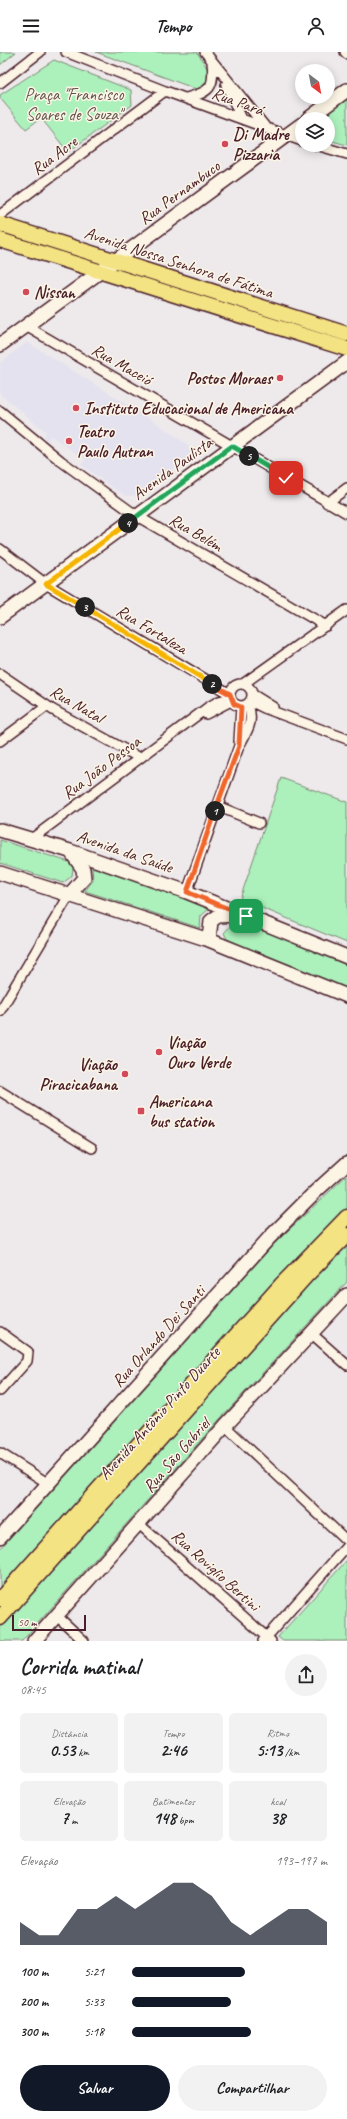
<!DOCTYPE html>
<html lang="pt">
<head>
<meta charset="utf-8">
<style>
	body { margin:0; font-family:Caveat,sans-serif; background:#f2f2f2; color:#202124; height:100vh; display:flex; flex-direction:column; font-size:15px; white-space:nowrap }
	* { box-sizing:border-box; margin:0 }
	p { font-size:13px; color:#757577 }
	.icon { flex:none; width:22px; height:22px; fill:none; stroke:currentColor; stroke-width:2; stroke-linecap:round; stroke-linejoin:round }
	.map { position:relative; height:1589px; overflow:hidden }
	.drawer { display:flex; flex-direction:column; background:#fff; flex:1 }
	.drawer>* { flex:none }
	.needle { width:26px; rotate:148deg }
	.controls { position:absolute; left:295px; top:12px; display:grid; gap:8px }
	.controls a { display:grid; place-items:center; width:40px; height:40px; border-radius:50%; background:#fff; box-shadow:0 2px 10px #0003; font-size:20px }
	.scale { position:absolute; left:12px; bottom:10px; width:74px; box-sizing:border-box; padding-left:4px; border:2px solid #4a1f2b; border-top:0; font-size:11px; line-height:14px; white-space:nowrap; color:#4a1f2b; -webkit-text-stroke:3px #fcf5e5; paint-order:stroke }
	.pin { position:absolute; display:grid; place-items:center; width:34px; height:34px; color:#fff; margin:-17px; border-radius:8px; box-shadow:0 2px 6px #0006 }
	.km { position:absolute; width:20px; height:20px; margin:-10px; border-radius:50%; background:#222; color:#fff; font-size:11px; line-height:20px; text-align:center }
	.round { display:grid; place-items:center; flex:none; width:42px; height:42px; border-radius:21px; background:#f2f2f2 }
	.overview { display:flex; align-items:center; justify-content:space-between; height:68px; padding:0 20px }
	h1 { font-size:22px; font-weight:800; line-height:30px }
	.figures { display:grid; grid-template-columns:repeat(3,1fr); gap:6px; height:68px; padding:4px 20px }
	.figures div { display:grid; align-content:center; border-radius:6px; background:#f2f2f2; text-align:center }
	.figures b { font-size:17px; font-weight:800 }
	.figures small { font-size:11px; font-weight:400 }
	.figures p { font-size:11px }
	.chart { height:112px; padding:8px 20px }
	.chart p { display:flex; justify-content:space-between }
	.chart svg { width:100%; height:72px; margin-top:4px; fill:#111827; opacity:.7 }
	.cta { display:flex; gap:8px; margin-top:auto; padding:8px 20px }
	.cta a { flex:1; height:46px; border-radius:24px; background:#111827; color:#fff; font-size:16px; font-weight:800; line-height:46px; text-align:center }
	.cta a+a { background:#f2f2f2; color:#202124 }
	ul { padding:0 20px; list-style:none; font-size:13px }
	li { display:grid; grid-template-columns:64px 48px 1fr; align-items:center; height:30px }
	li i { height:10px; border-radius:5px; background:#111827 }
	header { display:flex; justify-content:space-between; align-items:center; height:52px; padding:0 20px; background:#fff; font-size:18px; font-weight:800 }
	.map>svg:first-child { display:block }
	.built { fill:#e4e2ef }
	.green { fill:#acf1bc; stroke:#7b8874 }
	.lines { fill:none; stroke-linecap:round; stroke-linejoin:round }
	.street-casing { stroke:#4a1f2b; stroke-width:12 }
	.secondary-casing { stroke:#4a1f2b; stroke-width:16 }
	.primary-casing { stroke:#4a1f2b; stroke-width:17 }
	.street { stroke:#fcf5e5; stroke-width:9 }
	.secondary { stroke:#fcf5e5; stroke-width:13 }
	.primary { stroke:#f4e382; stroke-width:14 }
	.split-1-casing { stroke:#fff; stroke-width:8 }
	.split-2-casing { stroke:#fff; stroke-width:8 }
	.split-3-casing { stroke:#fff; stroke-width:8 }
	.split-4-casing { stroke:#fff; stroke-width:8 }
	.split-5-casing { stroke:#fff; stroke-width:8 }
	.split-6-casing { stroke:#fff; stroke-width:8 }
	.split-1 { stroke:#f0652b; stroke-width:5 }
	.split-2 { stroke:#f0652b; stroke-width:5 }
	.split-3 { stroke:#f5b400; stroke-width:5 }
	.split-4 { stroke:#f5b400; stroke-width:5 }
	.split-5 { stroke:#22a559; stroke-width:5 }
	.split-6 { stroke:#22a559; stroke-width:5 }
	.poi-dot { fill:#d1495b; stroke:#fcf5e5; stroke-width:1.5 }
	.labels { text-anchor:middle; stroke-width:3; stroke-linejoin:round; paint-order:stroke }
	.park-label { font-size:17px; fill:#62544f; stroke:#fcf5e5 }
	.street-label { font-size:17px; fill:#4a1f2b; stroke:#fcf5e5 }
	.poi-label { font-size:17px; font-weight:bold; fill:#4a1f2b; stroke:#fcf5e5; text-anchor:start }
</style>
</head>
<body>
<header><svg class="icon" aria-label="menu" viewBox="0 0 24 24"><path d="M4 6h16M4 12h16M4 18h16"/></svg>Tempo<svg class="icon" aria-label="person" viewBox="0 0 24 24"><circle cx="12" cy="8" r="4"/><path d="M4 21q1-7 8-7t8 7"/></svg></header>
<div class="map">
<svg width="347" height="1589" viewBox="0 0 347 1589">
	<rect width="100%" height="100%" fill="#eeeaeb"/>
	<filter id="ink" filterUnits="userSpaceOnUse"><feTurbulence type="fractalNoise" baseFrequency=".025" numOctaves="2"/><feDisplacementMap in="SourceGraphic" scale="8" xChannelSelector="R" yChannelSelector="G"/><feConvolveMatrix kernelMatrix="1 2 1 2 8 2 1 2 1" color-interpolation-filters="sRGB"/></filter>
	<g filter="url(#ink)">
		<path class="built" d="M27 290 157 371 185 391 191 398 192 403 135 444H127L119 440 80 412 86 408 51 384 47 389 43 387 46 380 0 342V311Z"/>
		<path class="green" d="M0 0H16L0 13Z
			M96 0H197L209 19 206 35 196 37Z
			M54 8 131 38 132 53 68 100 41 66 26 77 0 46V43Z
			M347 46V93L328 88V67H321Z
			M281 726 347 750V891L240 847Z
			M0 788 69 810 73 816 72 824 63 831 0 811Z
			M92 815 210 856 201 864 200 876 85 839 93 828Z
			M232 872C248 869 327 905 347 913V937L227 887 224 881Z
			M347 1123V1157L0 1538V1497L276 1190Z
			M347 1189V1230L219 1368 22 1589H0V1575L310 1227Z
			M347 1508V1589H283L278 1585Z"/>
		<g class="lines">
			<defs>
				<path id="street" d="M66 0 165 39 302 89
					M205 0 267 77
					M345 0 347 2
					M0 31 40 0
					M226 33 242 67
					M186 46C210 40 215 36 212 10
					M316 93 347 102
					M0 163 165 39
					M26 274 347 461
					M0 359 61 409 137 464 326 574
					M327 451 347 436
					M0 497 46 532 230 642
					M0 622 53 658 140 706
					M230 643a11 11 0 1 1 22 0a11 11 0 1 1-22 0Z
					M243 632 347 558
					M252 642 273 655
					M250 649 264 656 347 687
					M206 662 231 649
					M0 689 47 654
					M239 691 241 655
					M217 754 259 771
					M30 788 207 656 219 649 230 646
					M187 840 239 694C248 677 254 671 248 652
					M0 959 70 842
					M0 1039 92 1096
					M0 1280 28 1300 27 1309 0 1339
					M311 1281 347 1313
					M225 1374 347 1489
					M0 1401 49 1432
					M139 1472 271 1589
					M57 1564 84 1589
					M263 1589 347 1494"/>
				<path id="secondary" d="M308 67 347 38
					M0 293 302 72
					M0 565 347 310
					M0 778 70 799 187 840 347 905
					M0 821 209 888 347 944
					M70 842 84 826 83 817 71 800
					M209 888 211 869 218 864 238 863
					M0 1485 269 1186 315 1140 347 1111
					M34 1589 225 1374 347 1243"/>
				<path id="primary" d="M0 172 347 282
					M0 188 347 297
					M0 1547 281 1233 347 1165
					M0 1566 306 1224 347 1183"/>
			</defs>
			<use href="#street" class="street-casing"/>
			<use href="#secondary" class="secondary-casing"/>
			<use href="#primary" class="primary-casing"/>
			<use href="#street" class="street"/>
			<use href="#secondary" class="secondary"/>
			<use href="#primary" class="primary"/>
		</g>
	</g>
	<g class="lines" filter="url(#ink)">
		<defs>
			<path id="split-1" d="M215 759 187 840 246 864"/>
			<path id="split-2" d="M212 632 230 642 234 652 241 655 239 694 215 759"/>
			<path id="split-3" d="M85 555 212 632"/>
			<path id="split-4" d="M85 555 46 532 128 471"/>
			<path id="split-5" d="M128 471 232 394 249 404"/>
			<path id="split-6" d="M249 404 286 426"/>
		</defs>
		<use href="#split-1" class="split-1-casing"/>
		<use href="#split-2" class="split-2-casing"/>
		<use href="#split-3" class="split-3-casing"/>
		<use href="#split-4" class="split-4-casing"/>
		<use href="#split-5" class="split-5-casing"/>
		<use href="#split-6" class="split-6-casing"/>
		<use href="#split-1" class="split-1"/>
		<use href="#split-2" class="split-2"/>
		<use href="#split-3" class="split-3"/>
		<use href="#split-4" class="split-4"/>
		<use href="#split-5" class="split-5"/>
		<use href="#split-6" class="split-6"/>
	</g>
	<g class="poi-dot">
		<circle cx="225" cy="92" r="4"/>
		<circle cx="26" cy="240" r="4"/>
		<circle cx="280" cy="326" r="4"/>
		<circle cx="76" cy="356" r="4"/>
		<circle cx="69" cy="389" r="4"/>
		<circle cx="159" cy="1000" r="4"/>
		<circle cx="125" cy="1022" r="4"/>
		<rect x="137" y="1055" width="8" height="8" rx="2"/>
	</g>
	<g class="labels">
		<g class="park-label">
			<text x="74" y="48">Praça "Francisco<tspan x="74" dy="20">Soares de Souza"</tspan></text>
		</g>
		<g class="street-label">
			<text transform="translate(238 49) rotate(20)" y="6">Rua Pará</text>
			<text transform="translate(54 103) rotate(-37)" y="6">Rua Acre</text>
			<text transform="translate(179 140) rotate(-36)" y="6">Rua Pernambuco</text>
			<text transform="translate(179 210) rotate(18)" y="6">Avenida Nossa Senhora de Fátima</text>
			<text transform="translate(122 312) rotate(30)" y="6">Rua Maceió</text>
			<text transform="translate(172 416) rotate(-36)" y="6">Avenida Paulista</text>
			<text transform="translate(196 480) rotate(30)" y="6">Rua Belém</text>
			<text transform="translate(152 577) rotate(31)" y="6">Rua Fortaleza</text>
			<text transform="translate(77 652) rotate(30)" y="6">Rua Natal</text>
			<text transform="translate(101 715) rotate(-37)" y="6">Rua João Pessoa</text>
			<text transform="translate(125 799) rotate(19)" y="6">Avenida da Saúde</text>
			<text transform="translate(158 1284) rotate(-48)" y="6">Rua Orlando Dei Santi</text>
			<text transform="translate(159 1361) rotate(-48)" y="6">Avenida Antônio Pinto Duarte</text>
			<text transform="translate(176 1403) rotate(-49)" y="6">Rua São Gabriel</text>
			<text transform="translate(216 1518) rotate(42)" y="6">Rua Roviglio Bertini</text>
		</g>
		<g class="poi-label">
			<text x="233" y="88">Di Madre<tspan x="233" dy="20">Pizzaria</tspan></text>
			<text x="34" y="246">Nissan</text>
			<text x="272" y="332" text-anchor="end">Postos Moraes</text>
			<text x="84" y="362">Instituto Educacional de Americana</text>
			<text x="77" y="385">Teatro<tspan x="77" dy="20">Paulo Autran</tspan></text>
			<text x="167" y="996">Viação<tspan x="167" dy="20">Ouro Verde</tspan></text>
			<text x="117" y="1018" text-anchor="end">Viação<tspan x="117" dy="20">Piracicabana</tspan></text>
			<text x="149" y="1055">Americana<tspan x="149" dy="20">bus station</tspan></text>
		</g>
	</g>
</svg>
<div class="controls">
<a><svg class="needle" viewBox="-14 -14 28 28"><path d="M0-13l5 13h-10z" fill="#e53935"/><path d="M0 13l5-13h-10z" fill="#757577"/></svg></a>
<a><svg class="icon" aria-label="layers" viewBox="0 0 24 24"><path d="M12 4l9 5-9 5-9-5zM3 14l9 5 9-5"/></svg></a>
</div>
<div class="scale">50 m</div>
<div class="pin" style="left:246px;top:864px;background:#1e9e55"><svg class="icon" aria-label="arrive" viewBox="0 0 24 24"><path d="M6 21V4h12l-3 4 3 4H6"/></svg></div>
<div class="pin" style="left:286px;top:426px;background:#d93025"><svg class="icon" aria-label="check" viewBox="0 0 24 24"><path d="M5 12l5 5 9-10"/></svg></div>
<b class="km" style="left:215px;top:759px">1</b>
<b class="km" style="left:212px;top:632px">2</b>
<b class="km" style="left:85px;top:555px">3</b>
<b class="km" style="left:128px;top:471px">4</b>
<b class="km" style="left:249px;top:404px">5</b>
</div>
<section class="drawer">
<div class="overview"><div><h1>Corrida matinal</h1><p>08:45</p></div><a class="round"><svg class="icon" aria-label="share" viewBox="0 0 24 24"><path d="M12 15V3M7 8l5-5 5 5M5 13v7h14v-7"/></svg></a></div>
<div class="figures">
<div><p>Distância</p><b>0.53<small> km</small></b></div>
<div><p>Tempo</p><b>2:46</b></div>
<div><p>Ritmo</p><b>5:13<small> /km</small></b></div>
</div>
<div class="figures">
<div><p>Elevação</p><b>7<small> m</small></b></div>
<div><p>Batimentos</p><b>148<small> bpm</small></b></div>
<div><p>kcal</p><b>38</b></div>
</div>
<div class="chart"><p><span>Elevação</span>193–197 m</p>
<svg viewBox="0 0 160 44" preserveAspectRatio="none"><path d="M0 44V30L10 38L20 38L30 22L40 22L50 14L60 22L70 14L80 6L90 6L100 14L110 30L120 38L130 30L140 22L150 22L160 30V44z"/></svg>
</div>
<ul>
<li><b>100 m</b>5:21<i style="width:58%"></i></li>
<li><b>200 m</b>5:33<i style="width:51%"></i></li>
<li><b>300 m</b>5:18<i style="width:61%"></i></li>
</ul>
<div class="cta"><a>Salvar</a><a>Compartilhar</a></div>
</section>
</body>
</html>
